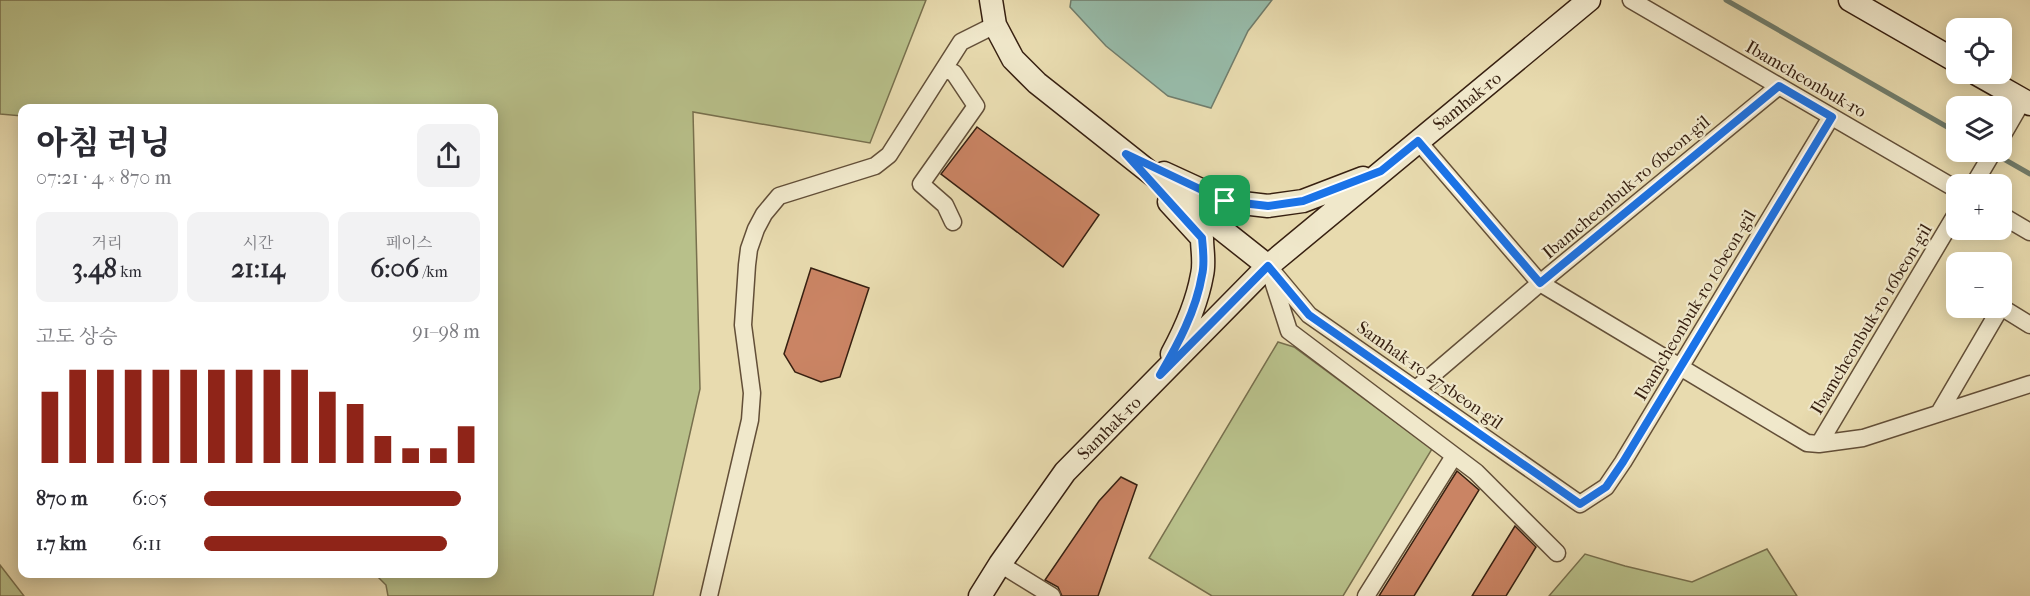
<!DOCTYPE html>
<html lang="ko">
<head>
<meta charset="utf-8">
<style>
	body { margin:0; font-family:"IM FELL French Canon","Noto Serif KR",serif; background:#f2f2f3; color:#2b2b33; height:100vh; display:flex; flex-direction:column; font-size:22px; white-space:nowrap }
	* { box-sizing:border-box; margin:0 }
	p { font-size:20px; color:#7c7c81 }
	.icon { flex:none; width:33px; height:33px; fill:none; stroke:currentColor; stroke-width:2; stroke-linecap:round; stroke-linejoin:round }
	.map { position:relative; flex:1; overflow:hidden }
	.sheet { position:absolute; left:18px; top:104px; width:480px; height:474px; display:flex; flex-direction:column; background:#fff; border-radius:12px; box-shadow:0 3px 15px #0003 }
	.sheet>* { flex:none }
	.tools { position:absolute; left:1946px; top:18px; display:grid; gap:12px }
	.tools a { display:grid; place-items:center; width:66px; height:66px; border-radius:12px; background:#fff; box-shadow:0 3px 15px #0003; font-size:30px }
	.pin { position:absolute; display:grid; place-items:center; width:51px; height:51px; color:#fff; margin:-26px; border-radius:12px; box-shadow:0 3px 9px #0006 }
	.round { display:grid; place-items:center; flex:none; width:63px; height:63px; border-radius:12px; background:#f2f2f3 }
	.head { display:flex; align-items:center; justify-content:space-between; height:102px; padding:0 18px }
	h1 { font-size:33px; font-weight:800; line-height:45px }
	.figures { display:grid; grid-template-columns:repeat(3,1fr); gap:9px; height:102px; padding:6px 18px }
	.figures div { display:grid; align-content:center; border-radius:12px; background:#f2f2f3; text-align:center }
	.figures b { font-size:26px; font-weight:800 }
	.figures small { font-size:16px; font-weight:400 }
	.figures p { font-size:16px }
	.chart { height:168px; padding:12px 18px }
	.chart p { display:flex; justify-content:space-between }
	.chart svg { width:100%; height:108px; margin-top:6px; stroke:#8f2418; stroke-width:6 }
	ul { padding:0 18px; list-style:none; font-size:20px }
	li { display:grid; grid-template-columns:96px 72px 1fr; align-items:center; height:45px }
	li i { height:15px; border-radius:8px; background:#8f2418 }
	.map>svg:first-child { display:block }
	.green { fill:#b8c08a; stroke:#78704e; stroke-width:1.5 }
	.water { fill:#97bba9; stroke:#717d6c; stroke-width:1.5 }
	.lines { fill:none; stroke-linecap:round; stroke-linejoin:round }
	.stream { stroke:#717d6c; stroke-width:5 }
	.building { fill:#ca8464; stroke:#372011; stroke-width:1.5 }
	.street-casing { stroke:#634f38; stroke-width:19 }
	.secondary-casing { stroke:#372011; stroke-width:25 }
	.street { stroke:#f0e8cb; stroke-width:16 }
	.secondary { stroke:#f0e8cb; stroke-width:22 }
	.route-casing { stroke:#fff; stroke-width:12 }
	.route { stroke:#1a73e8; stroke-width:8 }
	.labels { text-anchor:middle; stroke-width:4.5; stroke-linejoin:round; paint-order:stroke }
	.street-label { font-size:18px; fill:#372011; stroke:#f0e8cb }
</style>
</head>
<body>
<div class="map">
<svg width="2030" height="596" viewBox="0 0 2030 596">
	<rect width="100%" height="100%" fill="#e8dbaf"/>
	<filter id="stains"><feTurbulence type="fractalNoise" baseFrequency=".00333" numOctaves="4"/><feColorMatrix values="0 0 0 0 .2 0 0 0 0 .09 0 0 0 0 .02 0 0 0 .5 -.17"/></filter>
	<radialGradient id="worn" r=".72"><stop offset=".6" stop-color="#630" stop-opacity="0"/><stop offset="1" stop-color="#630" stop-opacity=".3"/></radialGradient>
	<path class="green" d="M0 0H926L870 143 693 112 700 389 653 596H388L386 585 374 573H494V108H22V116L0 114Z
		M1278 342 1294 347 1432 449 1343 596H1212L1149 558Z
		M1767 549 1797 596H1549L1585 554 1625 566 1692 582Z
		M0 565 24 596H0Z"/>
	<path class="water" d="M1071 0H1272L1248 31 1211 108 1168 96 1106 46 1070 7Z"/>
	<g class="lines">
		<path class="stream" d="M1726 0 1956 132
			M1995 154 2030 174"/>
	</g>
	<path class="building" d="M977 127 1099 215 1063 267 941 174Z
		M811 268 869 288 840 377 821 382 795 372 784 354Z
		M1457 471 1479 490 1414 596H1379Z
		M1121 477 1137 485 1098 596H1062L1058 587 1045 580 1099 501Z
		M1515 526 1536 547 1506 596H1472Z"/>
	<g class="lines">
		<defs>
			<path id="street" d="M1631 0 1956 189
				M944 69 954 73 976 106 921 184 945 205 953 222
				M2001 138 2023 100
				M1418 141 1540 283 1807 443 1819 444 1863 438 2030 384
				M1974 184 1993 152
				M2001 215 2030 232
				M1268 266 1309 315 1580 504 1606 487 1623 462 1831 117
				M1271 275 1289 331 1476 472 1557 553
				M1416 389 1540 283 1779 86
				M1939 413 2001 307 2030 325
				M1819 444 1956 214
				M1000 564 1052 596
				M709 596 750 420 752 393 743 325 747 265 749 249 756 229 764 214 779 196 875 166 889 155 961 42 995 25
				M1366 596 1454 456"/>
			<path id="secondary" d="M991 0 995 25 1013 59 1037 83 1268 266
				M1850 0 1956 61
				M1977 74 2030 104
				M1164 173 1225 201 1268 206 1303 201 1363 178
				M1169 202 1202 238C1202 250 1205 263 1202 275 1197 303 1185 330 1172 354
				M980 596 1000 564 1065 472 1268 266 1589 0"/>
		</defs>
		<use href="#street" class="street-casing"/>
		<use href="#secondary" class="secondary-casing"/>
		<use href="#street" class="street"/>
		<use href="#secondary" class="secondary"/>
	</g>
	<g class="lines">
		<defs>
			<path id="route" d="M1779 86 1832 117 1623 462 1606 487 1580 504 1309 315 1268 266 1160 375C1178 344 1196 311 1202 275 1205 264 1203 250 1202 238L1126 154 1225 201 1268 206 1303 201 1381 171 1418 141 1540 283Z"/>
		</defs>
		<use href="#route" class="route-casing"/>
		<use href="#route" class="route"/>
	</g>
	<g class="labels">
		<g class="street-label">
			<text transform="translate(1806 79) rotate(30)" y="6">Ibamcheonbuk-ro</text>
			<text transform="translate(1467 101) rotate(-39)" y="6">Samhak-ro</text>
			<text transform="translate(1626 187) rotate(-40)" y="6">Ibamcheonbuk-ro 6beon-gil</text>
			<text transform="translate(1695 305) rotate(-59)" y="6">Ibamcheonbuk-ro 10beon-gil</text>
			<text transform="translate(1871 319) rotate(-59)" y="6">Ibamcheonbuk-ro 16beon-gil</text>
			<text transform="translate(1430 375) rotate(35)" y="6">Samhak-ro 275beon-gil</text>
			<text transform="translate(1109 428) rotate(-45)" y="6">Samhak-ro</text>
		</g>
	</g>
	<rect width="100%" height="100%" filter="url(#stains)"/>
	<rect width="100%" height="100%" fill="url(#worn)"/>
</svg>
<div class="tools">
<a><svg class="icon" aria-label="locate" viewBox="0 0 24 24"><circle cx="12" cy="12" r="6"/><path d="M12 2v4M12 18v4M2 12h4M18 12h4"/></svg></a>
<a><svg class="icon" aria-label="layers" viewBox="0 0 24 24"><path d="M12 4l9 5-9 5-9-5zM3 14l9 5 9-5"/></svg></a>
<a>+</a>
<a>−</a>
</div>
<div class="pin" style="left:1225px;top:201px;background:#1e9e55"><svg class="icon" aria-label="arrive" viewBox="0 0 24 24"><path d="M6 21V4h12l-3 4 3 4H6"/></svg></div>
<section class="sheet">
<div class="head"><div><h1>아침 러닝</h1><p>07:21 · 4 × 870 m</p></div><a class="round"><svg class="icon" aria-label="share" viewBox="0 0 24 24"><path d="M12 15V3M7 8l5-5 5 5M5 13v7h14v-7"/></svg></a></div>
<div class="figures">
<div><p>거리</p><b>3.48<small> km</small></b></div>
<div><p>시간</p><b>21:14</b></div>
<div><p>페이스</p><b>6:06<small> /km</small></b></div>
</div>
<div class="chart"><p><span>고도 상승</span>91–98 m</p>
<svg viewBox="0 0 160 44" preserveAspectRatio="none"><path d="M5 44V15M15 44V6M25 44V6M35 44V6M45 44V6M55 44V6M65 44V6M75 44V6M85 44V6M95 44V6M105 44V15M115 44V20M125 44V33M135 44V38M145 44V38M155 44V29"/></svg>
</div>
<ul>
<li><b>870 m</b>6:05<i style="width:93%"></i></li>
<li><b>1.7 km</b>6:11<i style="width:88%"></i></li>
</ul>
</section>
</div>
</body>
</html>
